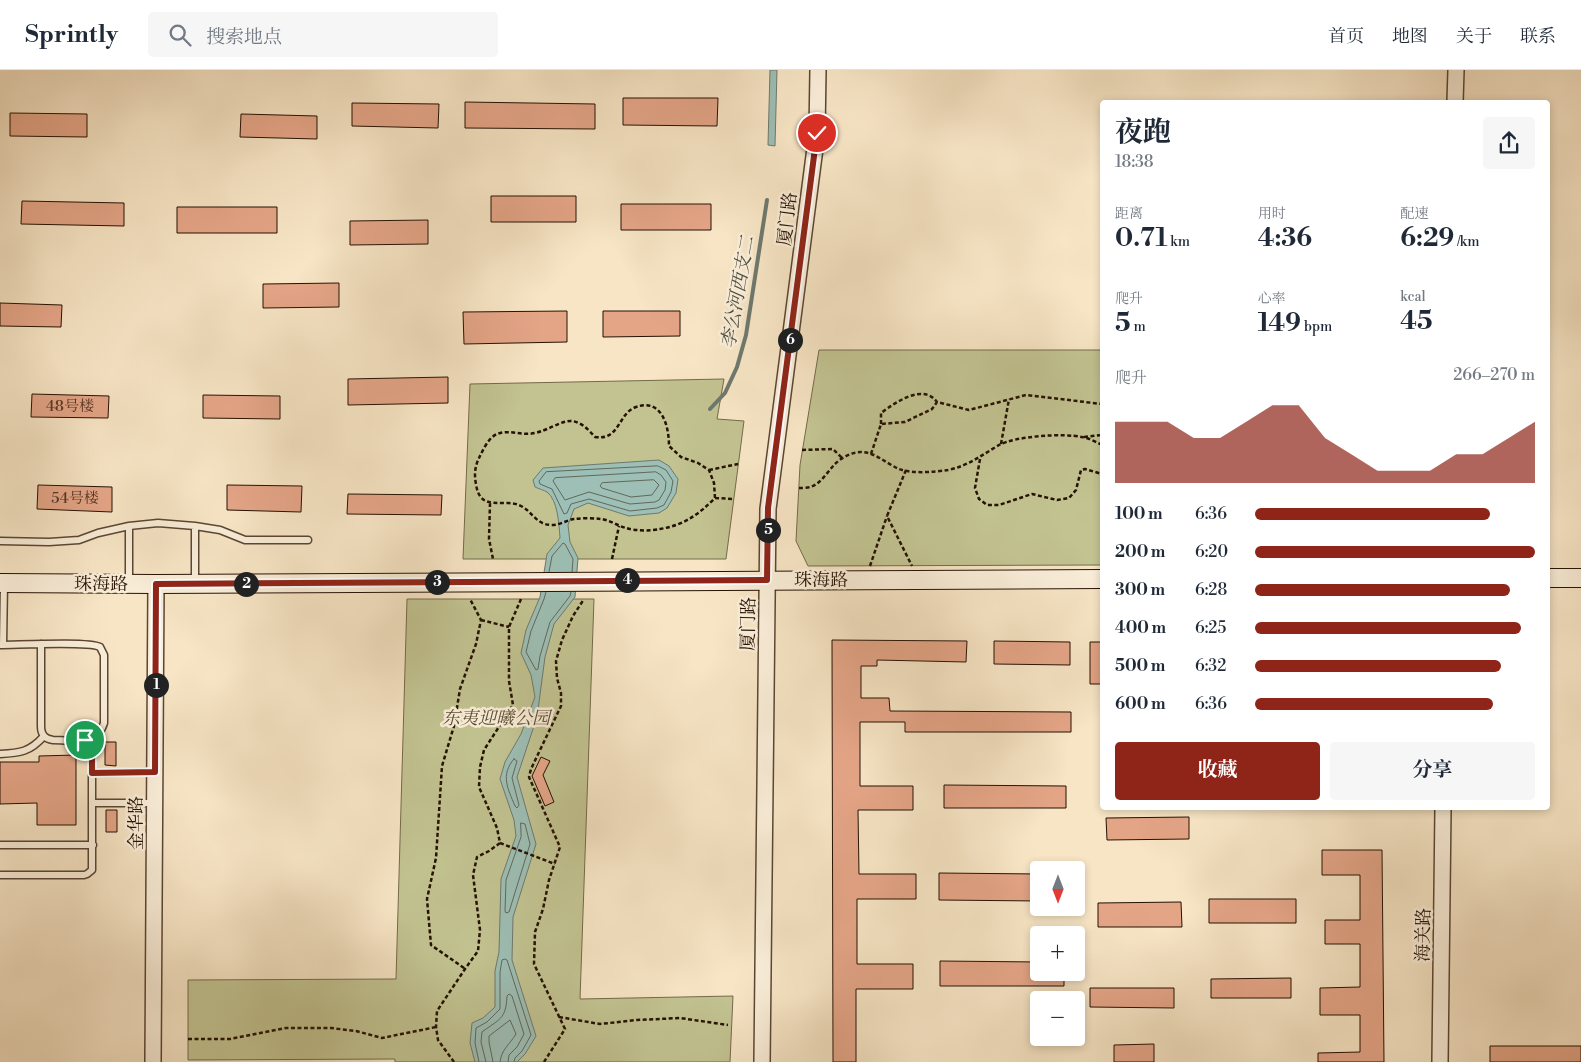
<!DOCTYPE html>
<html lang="zh">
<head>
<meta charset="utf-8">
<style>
	body { margin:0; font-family:"Libre Bodoni","Noto Serif SC",serif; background:#f6f6f7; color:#1f2937; height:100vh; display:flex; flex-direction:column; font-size:19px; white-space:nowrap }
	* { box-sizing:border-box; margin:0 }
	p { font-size:16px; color:#747a83 }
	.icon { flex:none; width:28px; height:28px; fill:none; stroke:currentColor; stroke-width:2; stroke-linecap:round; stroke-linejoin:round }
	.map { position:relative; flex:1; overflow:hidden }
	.details { position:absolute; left:1100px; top:30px; width:450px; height:710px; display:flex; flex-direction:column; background:#fff; border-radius:5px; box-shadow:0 2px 8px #0003 }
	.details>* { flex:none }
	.needle { width:32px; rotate:180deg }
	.fabs { position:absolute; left:1030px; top:791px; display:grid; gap:10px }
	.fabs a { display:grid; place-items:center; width:55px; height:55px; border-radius:5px; background:#fff; box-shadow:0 2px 8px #0003; font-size:25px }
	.pin { position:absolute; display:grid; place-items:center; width:42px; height:42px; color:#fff; margin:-21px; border:2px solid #fff; border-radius:50%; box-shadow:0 1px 5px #0007 }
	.km { position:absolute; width:25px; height:25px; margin:-12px; border-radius:50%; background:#222; color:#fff; font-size:14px; line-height:25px; text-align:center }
	.round { display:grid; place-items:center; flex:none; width:52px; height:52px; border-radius:5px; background:#f6f6f7 }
	.summary { display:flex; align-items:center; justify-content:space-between; height:85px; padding:0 15px }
	h1 { font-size:28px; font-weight:700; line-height:38px }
	.stats { display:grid; grid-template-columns:repeat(3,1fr); gap:8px; height:85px; padding:5px 15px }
	.stats div { display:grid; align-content:center }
	.stats b { font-size:25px; font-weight:700 }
	.stats small { font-size:14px; font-weight:400 }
	.stats p { font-size:14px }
	.chart { height:140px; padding:10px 15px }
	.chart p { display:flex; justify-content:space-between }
	.chart svg { width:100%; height:90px; margin-top:5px; fill:#8f2418; opacity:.7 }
	.action { display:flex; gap:10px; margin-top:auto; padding:10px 15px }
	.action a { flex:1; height:58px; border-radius:5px; background:#8f2418; color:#fff; font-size:20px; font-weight:700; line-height:58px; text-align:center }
	.action a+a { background:#f6f6f7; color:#1f2937 }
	ul { padding:0 15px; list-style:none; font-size:16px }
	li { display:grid; grid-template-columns:80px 60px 1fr; align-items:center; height:38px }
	li i { height:12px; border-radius:6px; background:#8f2418 }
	header { display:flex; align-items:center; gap:30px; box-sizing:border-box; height:70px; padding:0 25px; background:#fff; border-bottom:1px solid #e0e1e3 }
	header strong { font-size:24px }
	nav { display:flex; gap:28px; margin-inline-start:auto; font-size:18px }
	.search { width:350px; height:45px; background:#f6f6f7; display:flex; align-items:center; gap:12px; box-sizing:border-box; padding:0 18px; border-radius:5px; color:#747a83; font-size:19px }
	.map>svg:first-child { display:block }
	.green { fill:#c2c391; stroke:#746a4a }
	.water { fill:#9dbfb5; stroke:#6d796e }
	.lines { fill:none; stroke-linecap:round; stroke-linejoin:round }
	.shore { stroke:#61685c; stroke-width:1 }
	.stream { stroke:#6d796e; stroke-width:4 }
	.building { fill:#e4a587; stroke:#251103 }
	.service-casing { stroke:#5a4634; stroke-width:9 }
	.tertiary-casing { stroke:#5a4634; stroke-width:18 }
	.secondary-casing { stroke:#251103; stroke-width:20 }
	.path { stroke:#251103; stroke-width:2.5; stroke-dasharray:4 2.5; stroke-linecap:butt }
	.service { stroke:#faeed9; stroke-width:6 }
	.tertiary { stroke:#faeed9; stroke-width:15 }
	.secondary { stroke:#faeed9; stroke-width:18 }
	.route-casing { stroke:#fff; stroke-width:10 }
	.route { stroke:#8f2418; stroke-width:6 }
	.labels { text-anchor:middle; stroke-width:5; stroke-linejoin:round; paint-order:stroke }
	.number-label { font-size:15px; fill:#553624 }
	.street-label { font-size:18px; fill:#251103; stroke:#faeed9 }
	.park-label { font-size:18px; font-style:italic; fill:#5c4f35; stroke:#faeed9 }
	.water-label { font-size:19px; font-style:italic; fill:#4f4e41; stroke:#faeed9 }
</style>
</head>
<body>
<header>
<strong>Sprintly</strong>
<div class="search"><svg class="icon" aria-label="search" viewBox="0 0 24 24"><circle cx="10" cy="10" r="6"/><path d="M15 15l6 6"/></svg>搜索地点</div>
<nav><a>首页</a><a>地图</a><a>关于</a><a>联系</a></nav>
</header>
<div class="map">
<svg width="1581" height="992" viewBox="0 0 1581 992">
	<rect width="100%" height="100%" fill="#f7e5c5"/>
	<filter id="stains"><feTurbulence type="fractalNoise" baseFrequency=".004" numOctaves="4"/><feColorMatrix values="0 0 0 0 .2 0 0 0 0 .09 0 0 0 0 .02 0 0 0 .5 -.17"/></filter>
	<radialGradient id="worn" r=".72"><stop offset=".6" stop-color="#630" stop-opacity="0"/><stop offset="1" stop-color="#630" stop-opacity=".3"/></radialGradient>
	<path class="green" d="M819 280H1102V495L808 496 796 471 800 395Z
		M724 309 717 349 744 351 726 489H463L470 314Z
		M407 529H594L580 929 733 926 730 992H395V989L188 990V910L396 909Z"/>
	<path class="water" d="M770 0H777L775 76 768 75Z
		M659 390 669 396 678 409 676 423 667 438 659 443 629 446 588 433 574 439 568 455 570 472 578 488 575 527 554 554 545 587 537 647 517 707 536 774 513 847 512 890 536 966 525 984 517 992H475L470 973 472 953 483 948 495 937V901L499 882 501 809 516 766 514 750 500 709 505 692 521 664 535 627 531 605 521 583 526 560 540 527 547 484 560 468C559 455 558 430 547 422 544 420 539 419 535 417L533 410 543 398Z"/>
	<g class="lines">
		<path class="shore" d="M658 396 666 400 673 411 671 422 664 435 657 438 630 441 589 429 571 434 567 443 564 444 552 419 540 414 539 411 546 402Z
			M656 402 661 405 666 412 665 420 659 430 655 432 630 434 589 422 565 430 553 411 555 408Z
			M654 410 659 415 652 425 631 427 602 418 600 416 602 413Z
			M549 502 552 486 563 473 565 474 573 489 572 502
			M546 522 544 529 531 561 526 582 536 600 538 599 540 586 550 552 570 526 571 522
			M514 689 517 691 512 708 519 735 517 738 515 736C508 719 500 705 514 689Z
			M521 753 525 754 530 774 509 842 506 843 505 841 506 810 521 767Z
			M479 992 475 973 476 958 487 952 500 939V902L502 890 505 889 507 890 531 965 522 981 515 988 514 992
			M486 992 481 972 482 962C499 949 506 950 507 926L509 924 512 926 524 964 517 977 509 985 508 992
			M493 992 489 972V966L510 950 516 964C510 974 501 980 500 992"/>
		<path class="stream" d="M710 339 725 323 737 297 746 265 767 130"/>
	</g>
	<path class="building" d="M623 28H718L717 56 623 55Z
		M465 32 595 34V59L465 58Z
		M352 33 439 34 438 58 352 56Z
		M10 43 87 44V67L10 66Z
		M241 44 317 46V69L240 67Z
		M491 126H576V152H491Z
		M22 131 124 133V156L21 154Z
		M621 134H711V160H621Z
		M177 137H277V163H177Z
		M428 150V174L350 175V151Z
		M339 213V237L263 238V214Z
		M0 233 62 235 61 257 0 256Z
		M567 241V272L464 274 463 242Z
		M603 241H680V266L603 267Z
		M448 307V333L348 335V309Z
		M32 324 109 326 108 348 31 347Z
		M203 325 280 326V349L203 348Z
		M38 415 112 417V442L37 439Z
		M227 415 302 416 301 442 227 440Z
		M348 424 442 425 441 445 347 444Z
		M832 570 967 571 966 592 877 590V596H861V628H889L890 641 1071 642V662H905V652H860V716H913V740H858L859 804H916V829H857V894H913V919H856V992H833Z
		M994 571 1070 572V595L994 594Z
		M1090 572H1102V614H1090Z
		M105 672H116V696L105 695Z
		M76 685V755H37V733L0 734V692H39V686Z
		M541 687 550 691 543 705 554 732 545 736 532 706Z
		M944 715 1066 716V738H944Z
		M106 740H117V762H106Z
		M1189 747V769L1107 770 1106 748Z
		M1322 780H1382L1384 992H1318V983L1360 982V945H1320V918L1360 917V874H1325V850H1360V805H1322Z
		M939 803 1039 804V831L939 830Z
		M1209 829H1296V853H1209Z
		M1181 832 1182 857H1098V833Z
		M940 891 1039 892V902H1064V916H940Z
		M1291 908V928H1211V909Z
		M1090 918H1174V938L1090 937Z
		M1154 974V992H1114V975Z
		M1490 976H1581V992H1490Z"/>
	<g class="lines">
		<defs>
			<path id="service" d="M129 456V513
				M195 456V512
				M0 471 49 472 79 470 98 463 129 456 158 453 195 456 220 460 245 470H308
				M0 575C18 575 88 571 100 577L104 585V653C97 677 73 670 53 670 45 669 41 665 41 656V574
				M3 575 4 513
				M0 684C20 683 30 682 44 666
				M92 703 155 702
				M93 733H154
				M0 775H93
				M0 805H84L87 804 92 800V669"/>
			<path id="tertiary" d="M1455 32 1456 0
				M153 992 156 514
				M762 992 768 439 817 63 818 0
				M1440 992 1443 738"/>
			<path id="secondary" d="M1548 508H1581
				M0 513 156 514 1102 509"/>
		</defs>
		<use href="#service" class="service-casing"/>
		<use href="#tertiary" class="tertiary-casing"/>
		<use href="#secondary" class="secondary-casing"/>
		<path class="path" d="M881 354V343C896 332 923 313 937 332
			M1084 367 1102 365
			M1001 374 1009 329
			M802 380 833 379 842 388
			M871 384 881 354 905 352 932 339 937 332 969 340 1026 325 1102 334
			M980 389 975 418 979 429 987 435H999L1032 424 1057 430 1069 428 1076 420 1081 400 1085 399 1102 404
			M709 400 738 394
			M906 400 887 446 912 496
			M799 418C802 418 807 418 810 417 821 414 827 402 835 394 840 389 847 385 854 383 871 378 885 393 899 399 913 404 934 402 948 400 968 396 982 385 999 375 1016 366 1063 363 1082 367 1089 368 1096 372 1102 375
			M715 428 714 413 709 400 698 393 681 387 669 376C669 356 662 328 636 337 618 343 620 371 595 367 570 338 563 356 535 363 522 366 510 359 497 364 488 368 483 380 479 388 475 396 474 405 476 414 480 444 505 427 521 436 533 442 536 455 552 455 560 455 567 450 574 449 582 448 593 448 601 449 610 450 618 456 626 458 635 461 651 461 660 459 684 455 698 445 715 428L734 429
			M490 433 489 469 493 489
			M612 489 619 456
			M870 496 887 446
			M481 550 509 557
			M500 773 555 794
			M464 898 431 875 427 829 436 788 442 696 454 656 460 619 476 574 481 550 470 529
			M559 947 600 954 637 950 680 948 728 955
			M188 969H230L286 958H331L356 961 382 968 436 957
			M454 992 438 970 436 957 437 941 465 899 478 881 480 860 473 805 477 787 489 781 500 773 497 758 479 717 480 697 484 680 513 635 509 611V557L521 529
			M544 992 565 959 534 894 535 862 543 839 549 810 560 777 529 707 531 699 561 636V623L557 608 556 591 562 570 573 546 584 529"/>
		<use href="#service" class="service"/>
		<use href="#tertiary" class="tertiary"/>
		<use href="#secondary" class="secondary"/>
	</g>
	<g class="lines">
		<defs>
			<path id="route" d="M85 670 92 669V703L155 702 156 514 767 510 768 438 817 63"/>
		</defs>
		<use href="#route" class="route-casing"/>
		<use href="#route" class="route"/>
	</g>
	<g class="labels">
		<g class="number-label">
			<text x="70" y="341">48号楼</text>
			<text x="75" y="433">54号楼</text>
		</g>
		<g class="street-label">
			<text transform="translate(787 149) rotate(-83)" y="6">厦门路</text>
			<text x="821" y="516">珠海路</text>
			<text x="101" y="520">珠海路</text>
			<text transform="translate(748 554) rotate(-89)" y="6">厦门路</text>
			<text transform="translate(136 753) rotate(-90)" y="6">金华路</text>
			<text transform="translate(1423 865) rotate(-89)" y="6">海关路</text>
		</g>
		<g class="park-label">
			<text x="496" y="654">东夷迎曦公园</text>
		</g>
		<g class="water-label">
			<text transform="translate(737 222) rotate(-80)" y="7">李公河西支二</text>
		</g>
	</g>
	<rect width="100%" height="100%" filter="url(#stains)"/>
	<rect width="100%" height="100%" fill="url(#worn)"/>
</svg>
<div class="fabs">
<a><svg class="needle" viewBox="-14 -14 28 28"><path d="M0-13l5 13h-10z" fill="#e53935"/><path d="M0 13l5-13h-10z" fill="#747a83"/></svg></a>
<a>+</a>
<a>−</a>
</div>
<div class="pin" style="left:85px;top:670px;background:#1e9e55"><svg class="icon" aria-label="arrive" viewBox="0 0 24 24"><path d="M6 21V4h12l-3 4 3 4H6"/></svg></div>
<div class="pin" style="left:817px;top:63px;background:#d93025"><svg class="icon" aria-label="check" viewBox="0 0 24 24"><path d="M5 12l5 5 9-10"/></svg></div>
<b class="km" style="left:156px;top:615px">1</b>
<b class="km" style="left:246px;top:514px">2</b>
<b class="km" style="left:437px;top:512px">3</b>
<b class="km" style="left:627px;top:510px">4</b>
<b class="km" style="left:768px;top:460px">5</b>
<b class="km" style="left:790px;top:270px">6</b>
<section class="details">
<div class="summary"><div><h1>夜跑</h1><p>18:38</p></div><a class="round"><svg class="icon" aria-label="share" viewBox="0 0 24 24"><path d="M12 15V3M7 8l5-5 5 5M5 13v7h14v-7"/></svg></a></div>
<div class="stats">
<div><p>距离</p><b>0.71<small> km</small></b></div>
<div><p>用时</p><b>4:36</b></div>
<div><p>配速</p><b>6:29<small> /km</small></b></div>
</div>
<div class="stats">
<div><p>爬升</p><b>5<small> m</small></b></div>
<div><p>心率</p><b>149<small> bpm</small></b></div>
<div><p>kcal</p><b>45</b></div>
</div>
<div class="chart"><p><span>爬升</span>266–270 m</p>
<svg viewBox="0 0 160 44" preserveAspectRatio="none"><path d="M0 44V14L10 14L20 14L30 22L40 22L50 14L60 6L70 6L80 22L90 30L100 38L110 38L120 38L130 30L140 30L150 22L160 14V44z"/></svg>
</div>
<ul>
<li><b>100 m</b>6:36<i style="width:84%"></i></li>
<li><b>200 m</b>6:20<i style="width:100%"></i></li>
<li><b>300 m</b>6:28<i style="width:91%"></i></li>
<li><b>400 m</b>6:25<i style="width:95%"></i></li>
<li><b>500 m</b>6:32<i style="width:88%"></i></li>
<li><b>600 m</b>6:36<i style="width:85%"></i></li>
</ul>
<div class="action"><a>收藏</a><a>分享</a></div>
</section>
</div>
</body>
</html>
